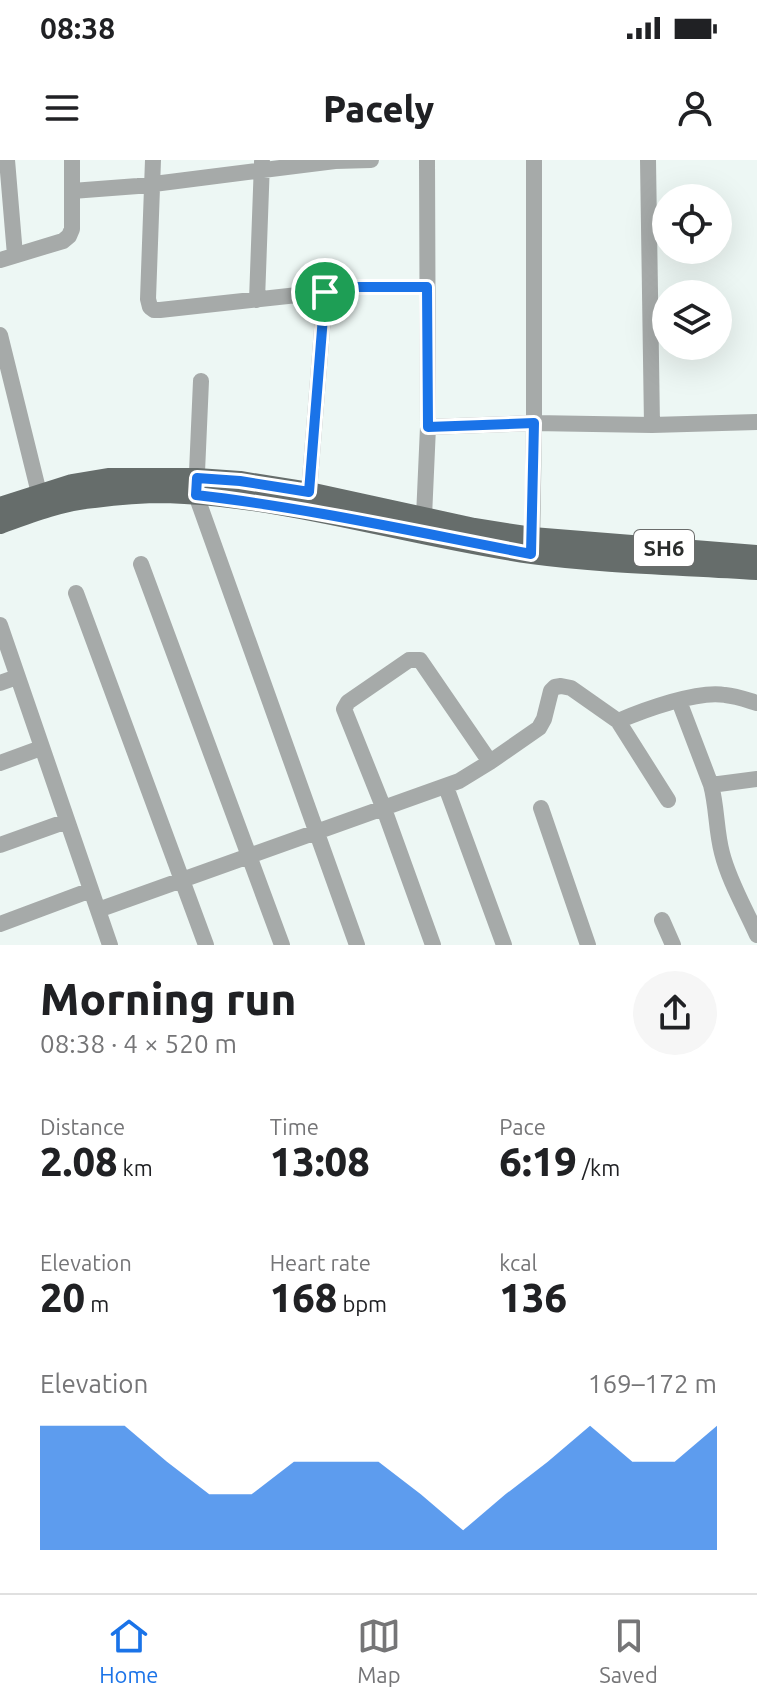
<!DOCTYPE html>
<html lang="en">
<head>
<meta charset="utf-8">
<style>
	body { margin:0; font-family:Ubuntu,sans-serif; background:#f6f6f6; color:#202124; height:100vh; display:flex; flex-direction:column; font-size:30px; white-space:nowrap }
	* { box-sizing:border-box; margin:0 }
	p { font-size:26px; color:#757577 }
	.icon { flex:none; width:44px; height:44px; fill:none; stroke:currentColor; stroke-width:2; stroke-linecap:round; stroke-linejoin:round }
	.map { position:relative; height:785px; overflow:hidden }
	.drawer { display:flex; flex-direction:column; background:#fff; flex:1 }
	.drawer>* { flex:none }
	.tools { position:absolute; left:652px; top:24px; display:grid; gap:16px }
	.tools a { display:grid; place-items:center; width:80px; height:80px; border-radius:50%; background:#fff; box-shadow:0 8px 32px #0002; font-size:40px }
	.pin { position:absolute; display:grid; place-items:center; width:68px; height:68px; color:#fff; margin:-34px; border:4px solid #fff; border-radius:50%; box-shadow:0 2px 8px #0007 }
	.round { display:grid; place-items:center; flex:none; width:84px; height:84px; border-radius:42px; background:#f6f6f6 }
	.overview { display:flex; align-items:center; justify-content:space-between; height:136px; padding:0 40px }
	h1 { font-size:44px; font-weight:800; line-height:60px }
	.stats { display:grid; grid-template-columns:repeat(3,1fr); gap:12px; height:136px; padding:8px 40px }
	.stats div { display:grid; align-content:center }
	.stats b { font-size:40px; font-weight:800 }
	.stats small { font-size:22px; font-weight:400 }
	.stats p { font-size:22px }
	.chart { height:224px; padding:16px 40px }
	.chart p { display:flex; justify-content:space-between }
	.chart svg { width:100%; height:144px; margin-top:8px; fill:#1a73e8; opacity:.7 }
	.status { display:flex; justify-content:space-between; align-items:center; height:56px; padding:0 40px; background:#fff; direction:ltr }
	.status svg { height:22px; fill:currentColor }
	header { display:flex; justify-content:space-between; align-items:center; height:104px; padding:0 40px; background:#fff; font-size:36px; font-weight:800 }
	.menu { display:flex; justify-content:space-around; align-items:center; height:112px; border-top:2px solid #e0e0e0; background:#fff; font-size:22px; color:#757577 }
	.menu a { display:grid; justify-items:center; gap:4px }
	.menu .active { color:#1a73e8 }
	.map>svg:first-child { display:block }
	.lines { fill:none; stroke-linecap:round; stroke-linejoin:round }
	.minor { stroke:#a6aaa9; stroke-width:16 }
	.major { stroke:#666d6b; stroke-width:20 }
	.route-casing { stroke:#fff; stroke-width:16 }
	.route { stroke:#1a73e8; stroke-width:10 }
	.labels { text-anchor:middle; stroke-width:7; stroke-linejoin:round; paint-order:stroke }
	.shield { fill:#fff; stroke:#6a6c6b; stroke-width:2 }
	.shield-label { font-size:22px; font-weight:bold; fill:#2a2d2c }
</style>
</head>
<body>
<div class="status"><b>08:38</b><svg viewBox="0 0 49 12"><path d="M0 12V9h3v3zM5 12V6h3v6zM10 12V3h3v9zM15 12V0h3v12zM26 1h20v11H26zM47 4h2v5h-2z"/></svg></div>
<header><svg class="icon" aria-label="menu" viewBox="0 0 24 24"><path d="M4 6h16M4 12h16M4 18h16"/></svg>Pacely<svg class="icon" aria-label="person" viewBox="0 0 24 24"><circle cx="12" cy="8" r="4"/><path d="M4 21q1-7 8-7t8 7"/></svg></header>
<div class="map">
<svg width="757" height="785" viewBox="0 0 757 785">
	<rect width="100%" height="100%" fill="#edf7f4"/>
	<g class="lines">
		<path class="minor" d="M7 0 15 95
			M153 0 148 139 150 147 154 150H160L325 132 309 332
			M648 0 652 265
			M72 31 138 26 335 1 371 0
			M0 100 63 81 69 76 72 69V0
			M325 132 348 127H427
			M257 140 262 2
			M0 175 39 333
			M201 221 196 335 357 785
			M428 267 534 263 652 265 757 262
			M424 357 428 267 427 0
			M532 388 534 263V0
			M141 404 282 785
			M76 433 206 785
			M0 465 110 785
			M0 523 17 517
			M679 541 711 625C717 647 716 671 722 693 729 721 745 748 757 775
			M618 561C644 550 698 530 725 535 736 536 747 540 757 543
			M0 603 41 588
			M711 625 757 619
			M446 627 504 785
			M541 648 588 785
			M0 685 67 661
			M98 750 459 621 490 602 539 568 544 559 551 531 555 527 561 526 571 528 618 561 668 640
			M662 760 673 785
			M0 764 91 730
			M433 785 384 649 344 549 348 542 409 500H420L490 602"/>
		<path class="major" d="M0 347 72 324 108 318H197L240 321 309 332 474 368 532 377 757 395
			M0 364C30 353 61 341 94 338 117 335 143 333 166 333 290 337 410 377 532 394 606 404 682 405 757 410"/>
	</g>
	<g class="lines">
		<defs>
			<path id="route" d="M348 127H427L428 267 534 263 531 394C420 373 309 348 196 335L197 318 240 321 309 332 325 132Z"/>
		</defs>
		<use href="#route" class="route-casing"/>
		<use href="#route" class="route"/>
	</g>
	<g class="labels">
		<rect class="shield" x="634" y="370" width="60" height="36" rx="6"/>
		<g class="shield-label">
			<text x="664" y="396">SH6</text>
		</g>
	</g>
</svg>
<div class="tools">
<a><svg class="icon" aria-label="locate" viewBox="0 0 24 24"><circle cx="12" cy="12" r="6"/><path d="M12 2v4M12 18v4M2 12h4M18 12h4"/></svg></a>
<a><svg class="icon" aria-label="layers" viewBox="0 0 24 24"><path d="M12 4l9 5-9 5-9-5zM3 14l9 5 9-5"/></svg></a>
</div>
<div class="pin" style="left:325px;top:132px;background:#1e9e55"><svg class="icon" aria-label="arrive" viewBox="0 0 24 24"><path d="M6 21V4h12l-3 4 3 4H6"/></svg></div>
</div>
<section class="drawer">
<div class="overview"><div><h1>Morning run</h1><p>08:38 · 4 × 520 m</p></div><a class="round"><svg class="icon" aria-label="share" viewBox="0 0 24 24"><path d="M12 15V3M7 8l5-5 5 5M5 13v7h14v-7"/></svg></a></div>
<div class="stats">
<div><p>Distance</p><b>2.08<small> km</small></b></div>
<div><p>Time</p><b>13:08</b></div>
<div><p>Pace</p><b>6:19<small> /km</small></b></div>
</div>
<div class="stats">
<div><p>Elevation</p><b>20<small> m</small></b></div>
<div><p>Heart rate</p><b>168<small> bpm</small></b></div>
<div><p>kcal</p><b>136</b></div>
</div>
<div class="chart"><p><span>Elevation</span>169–172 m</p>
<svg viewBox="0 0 160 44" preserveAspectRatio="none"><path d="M0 44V6L10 6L20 6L30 17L40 27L50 27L60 17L70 17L80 17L90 27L100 38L110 27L120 17L130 6L140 17L150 17L160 6V44z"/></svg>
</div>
</section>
<nav class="menu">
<a class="active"><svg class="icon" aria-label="home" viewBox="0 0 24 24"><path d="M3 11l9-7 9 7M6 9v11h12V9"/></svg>Home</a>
<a><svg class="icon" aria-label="map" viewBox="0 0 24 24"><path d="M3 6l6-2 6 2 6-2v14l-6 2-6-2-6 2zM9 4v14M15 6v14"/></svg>Map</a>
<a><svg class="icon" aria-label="saved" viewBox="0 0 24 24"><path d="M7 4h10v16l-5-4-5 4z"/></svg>Saved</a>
</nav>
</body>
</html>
